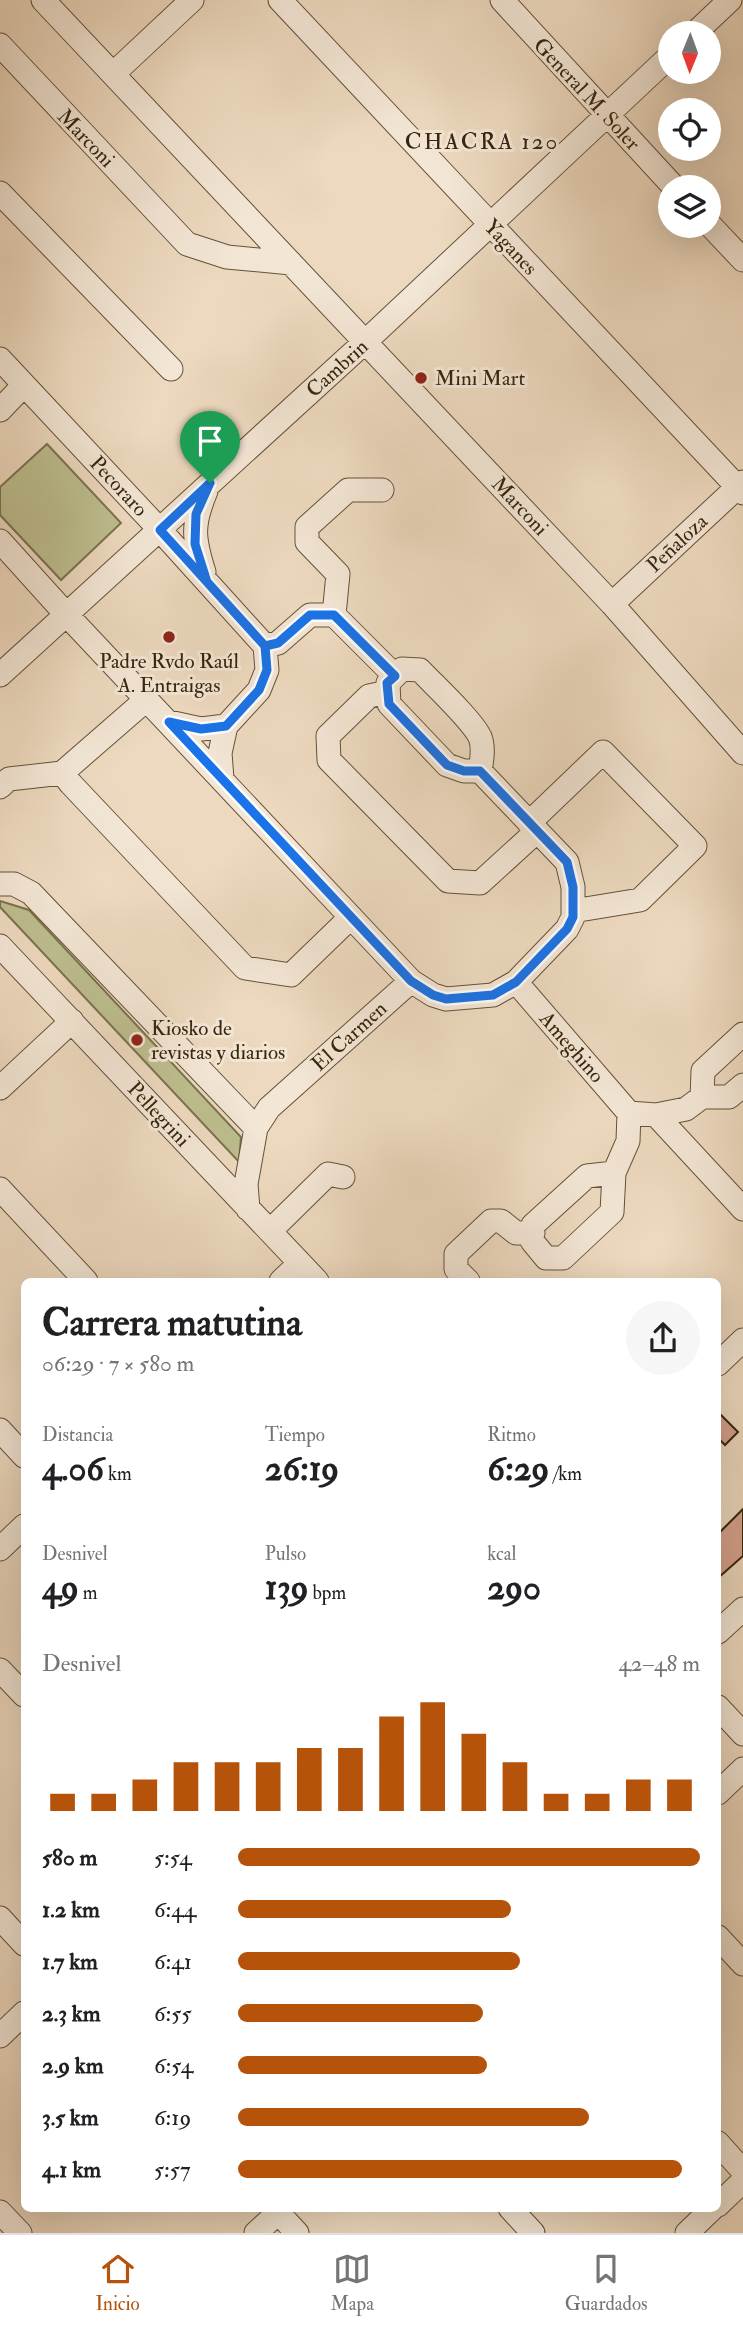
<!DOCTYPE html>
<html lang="es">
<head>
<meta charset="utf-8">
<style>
	body { margin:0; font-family:"IM FELL Double Pica",serif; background:#f6f6f6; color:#202124; height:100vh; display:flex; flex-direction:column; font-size:26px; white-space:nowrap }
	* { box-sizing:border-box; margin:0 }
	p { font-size:23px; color:#757577 }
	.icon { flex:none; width:38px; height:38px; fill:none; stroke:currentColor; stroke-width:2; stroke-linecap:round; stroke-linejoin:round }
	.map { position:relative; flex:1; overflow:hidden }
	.side { position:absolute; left:21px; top:1278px; width:700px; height:934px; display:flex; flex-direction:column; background:#fff; border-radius:10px; box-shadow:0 7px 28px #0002 }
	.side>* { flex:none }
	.needle { width:46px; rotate:181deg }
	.buttons { position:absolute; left:658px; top:21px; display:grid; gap:14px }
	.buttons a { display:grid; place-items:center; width:63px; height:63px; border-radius:50%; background:#fff; box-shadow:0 7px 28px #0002; font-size:35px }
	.pin { position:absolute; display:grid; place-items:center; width:60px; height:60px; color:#fff; margin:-72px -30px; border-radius:50% 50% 50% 0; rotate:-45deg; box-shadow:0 0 7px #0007 }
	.pin .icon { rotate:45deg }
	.round { display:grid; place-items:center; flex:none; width:74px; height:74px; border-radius:37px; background:#f6f6f6 }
	.headline { display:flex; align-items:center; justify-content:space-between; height:119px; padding:0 21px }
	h1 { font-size:38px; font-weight:700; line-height:52px }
	.metrics { display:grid; grid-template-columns:repeat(3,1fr); gap:10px; height:119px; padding:7px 21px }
	.metrics div { display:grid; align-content:center }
	.metrics b { font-size:35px; font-weight:700 }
	.metrics small { font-size:19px; font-weight:400 }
	.metrics p { font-size:19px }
	.chart { height:196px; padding:14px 21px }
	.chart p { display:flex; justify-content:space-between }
	.chart svg { width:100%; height:126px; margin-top:7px; stroke:#b45309; stroke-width:6 }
	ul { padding:0 21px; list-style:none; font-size:23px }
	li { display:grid; grid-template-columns:112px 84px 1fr; align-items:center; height:52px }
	li i { height:18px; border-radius:9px; background:#b45309 }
	.tabs { display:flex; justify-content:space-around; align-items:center; height:98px; border-top:2px solid #e0e0e0; background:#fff; font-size:19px; color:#757577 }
	.tabs a { display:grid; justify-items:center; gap:4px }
	.tabs .selected { color:#b45309 }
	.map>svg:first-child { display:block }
	.green { fill:#bdbe8f; stroke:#7a724e; stroke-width:2 }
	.building { fill:#d7a28d; stroke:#36250d; stroke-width:2 }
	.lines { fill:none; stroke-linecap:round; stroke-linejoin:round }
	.minor-casing { stroke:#64523a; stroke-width:25 }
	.minor { stroke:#f3e6d5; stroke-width:23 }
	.route-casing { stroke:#fff; stroke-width:14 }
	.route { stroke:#1a73e8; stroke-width:9 }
	.poi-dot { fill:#8f2418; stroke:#f3e6d5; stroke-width:2.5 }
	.labels { text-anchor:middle; stroke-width:6; stroke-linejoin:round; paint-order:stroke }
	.street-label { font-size:21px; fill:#36250d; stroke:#f3e6d5 }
	.poi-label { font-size:21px; fill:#36250d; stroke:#f3e6d5; text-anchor:start }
	.neighbourhood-label { font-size:23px; letter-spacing:2px; fill:#36250d; stroke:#f3e6d5 }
</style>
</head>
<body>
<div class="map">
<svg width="743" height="2233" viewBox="0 0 743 2233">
	<rect width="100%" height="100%" fill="#edd9bf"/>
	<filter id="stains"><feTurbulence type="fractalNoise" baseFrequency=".00286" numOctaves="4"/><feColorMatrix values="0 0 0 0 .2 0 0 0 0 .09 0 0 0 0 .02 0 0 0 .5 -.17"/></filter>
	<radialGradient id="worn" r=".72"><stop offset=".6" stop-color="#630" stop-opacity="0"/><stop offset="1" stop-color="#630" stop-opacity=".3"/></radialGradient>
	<path class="green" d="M47 444 121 523 61 580 0 515V487Z
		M0 901 29 910 241 1137 239 1162 0 907Z"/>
	<path class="building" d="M718 1412 738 1432 725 1445 718 1438Z
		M743 1509V1556L718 1578V1534Z"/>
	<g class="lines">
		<defs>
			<path id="minor" d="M43 0 612 604 743 753
				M280 0 743 493
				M502 0 674 187
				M695 33 730 0
				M0 45 187 244 227 257 291 263
				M113 74 192 0
				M0 193 171 369
				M709 224 743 260
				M0 359 160 530 265 646
				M0 410 24 385
				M0 541 65 613 411 981 433 995 446 999 493 995 516 982 567 929 573 917V887L567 862 480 771H464L447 765 389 704 388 683 402 669 420 670C435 686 471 719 480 737 484 747 482 760 480 771
				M204 572C193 537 192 525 206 491
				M612 604 743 482
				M334 615 338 574 307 542V527L348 490H382
				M265 646 278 643 310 615H334L395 676
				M0 675 365 342 670 56
				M388 692 369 696 328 736 329 760 448 881 480 883 537 831
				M147 699 62 773 71 784 245 968 291 975 351 917
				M169 722 201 729 226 726
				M222 779 220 753 226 726 259 690 267 670 265 646
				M0 787 9 779 62 773
				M529 823 603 752 695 846 640 900 573 911
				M0 884H14L31 893 256 1128
				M0 946 317 1281
				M516 982 629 1113
				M0 1088 72 1021
				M702 1097 703 1071 743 1034
				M656 1115 743 1209
				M614 1173 587 1176 533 1225 532 1241 546 1258H563L612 1212 614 1173 628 1141 629 1113 656 1115 686 1109 702 1097H729L743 1085
				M0 1189 86 1281
				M248 1209 246 1184 256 1128 269 1108 411 981
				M270 1231 328 1174 343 1177
				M281 1281 300 1263
				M468 1281 456 1269V1254L491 1221H501L516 1233H533
				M718 1364 743 1340
				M0 1430 24 1456
				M0 1549 24 1526
				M718 1632 743 1609
				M0 1670 24 1695
				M718 1707 743 1734
				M718 1793 743 1769
				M0 1918 24 1944
				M718 1937 743 1964
				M0 2036 24 2013
				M718 2143 743 2171
				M718 2205 743 2181
				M274 2208 297 2233
				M510 2208 533 2233
				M0 2212 20 2233
				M256 2233 283 2208
				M687 2233 713 2208"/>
		</defs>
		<use href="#minor" class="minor-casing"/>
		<use href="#minor" class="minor"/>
	</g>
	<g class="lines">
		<defs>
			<path id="route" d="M210 483 196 514 195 544 207 582 265 646 267 670 259 690 226 726 201 729 169 722 411 981 433 995 446 999 493 995 516 982 567 929 573 917V887L567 862 480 771H464L447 765 389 704 387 683 395 676 334 615H310L278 643 265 646 160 530 210 483"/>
		</defs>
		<use href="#route" class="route-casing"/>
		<use href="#route" class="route"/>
	</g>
	<g class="poi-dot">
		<circle cx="421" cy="378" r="7"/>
		<circle cx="169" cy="637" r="7"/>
		<circle cx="137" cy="1040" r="7"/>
	</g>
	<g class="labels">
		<g class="street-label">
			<text transform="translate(587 94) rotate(47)" y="7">General M. Soler</text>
			<text transform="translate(86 138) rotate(46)" y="7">Marconi</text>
			<text transform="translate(511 247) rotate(47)" y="7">Yaganes</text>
			<text transform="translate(337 368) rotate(-42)" y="7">Cambrin</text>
			<text transform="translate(119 486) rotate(47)" y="7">Pecoraro</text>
			<text transform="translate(520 506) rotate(47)" y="7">Marconi</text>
			<text transform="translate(677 543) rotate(-43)" y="7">Peñaloza</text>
			<text transform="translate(349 1036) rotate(-42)" y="7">El Carmen</text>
			<text transform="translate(572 1047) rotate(49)" y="7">Ameghino</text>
			<text transform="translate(159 1114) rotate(47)" y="7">Pellegrini</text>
		</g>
		<g class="poi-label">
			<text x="435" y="385">Mini Mart</text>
			<text x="169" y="668" text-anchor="middle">Padre Rvdo Raúl<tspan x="169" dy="24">A. Entraigas</tspan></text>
			<text x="151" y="1035">Kiosko de<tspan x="151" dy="24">revistas y diarios</tspan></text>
		</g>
		<g class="neighbourhood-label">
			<text x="482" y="149">CHACRA 120</text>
		</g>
	</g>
	<rect width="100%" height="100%" filter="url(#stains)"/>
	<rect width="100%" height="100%" fill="url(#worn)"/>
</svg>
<div class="buttons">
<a><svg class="needle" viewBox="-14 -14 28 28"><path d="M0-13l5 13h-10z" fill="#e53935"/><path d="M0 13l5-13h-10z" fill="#757577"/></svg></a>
<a><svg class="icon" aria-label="locate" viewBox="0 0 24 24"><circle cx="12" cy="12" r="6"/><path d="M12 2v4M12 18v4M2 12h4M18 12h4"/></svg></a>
<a><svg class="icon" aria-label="layers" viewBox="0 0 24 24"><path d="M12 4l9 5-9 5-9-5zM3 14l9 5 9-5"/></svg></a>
</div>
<div class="pin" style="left:210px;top:483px;background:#1e9e55"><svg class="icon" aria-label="arrive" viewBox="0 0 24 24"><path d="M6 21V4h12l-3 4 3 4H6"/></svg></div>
<section class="side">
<div class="headline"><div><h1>Carrera matutina</h1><p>06:29 · 7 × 580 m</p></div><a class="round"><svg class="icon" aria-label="share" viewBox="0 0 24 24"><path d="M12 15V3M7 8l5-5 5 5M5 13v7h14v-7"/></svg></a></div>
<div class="metrics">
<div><p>Distancia</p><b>4.06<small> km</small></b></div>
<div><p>Tiempo</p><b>26:19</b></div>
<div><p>Ritmo</p><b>6:29<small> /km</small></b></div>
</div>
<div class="metrics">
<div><p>Desnivel</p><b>49<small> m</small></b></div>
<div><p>Pulso</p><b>139<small> bpm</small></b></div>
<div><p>kcal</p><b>290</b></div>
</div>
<div class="chart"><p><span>Desnivel</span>42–48 m</p>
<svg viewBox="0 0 160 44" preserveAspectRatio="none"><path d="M5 44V38M15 44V38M25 44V33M35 44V27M45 44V27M55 44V27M65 44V22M75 44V22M85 44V11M95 44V6M105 44V17M115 44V27M125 44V38M135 44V38M145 44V33M155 44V33"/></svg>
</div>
<ul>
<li><b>580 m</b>5:54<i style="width:100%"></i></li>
<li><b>1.2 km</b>6:44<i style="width:59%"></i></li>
<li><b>1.7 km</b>6:41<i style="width:61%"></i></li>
<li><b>2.3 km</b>6:55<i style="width:53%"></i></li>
<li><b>2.9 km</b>6:54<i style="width:54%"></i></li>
<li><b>3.5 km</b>6:19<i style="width:76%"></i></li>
<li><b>4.1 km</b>5:57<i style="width:96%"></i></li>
</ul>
</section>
</div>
<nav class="tabs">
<a class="selected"><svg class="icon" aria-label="home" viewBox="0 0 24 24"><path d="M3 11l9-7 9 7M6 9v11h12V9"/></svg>Inicio</a>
<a><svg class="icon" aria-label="map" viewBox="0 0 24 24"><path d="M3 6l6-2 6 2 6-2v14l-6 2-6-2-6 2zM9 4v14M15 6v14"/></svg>Mapa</a>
<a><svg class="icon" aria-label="saved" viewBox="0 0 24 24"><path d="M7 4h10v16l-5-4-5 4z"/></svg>Guardados</a>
</nav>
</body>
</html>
